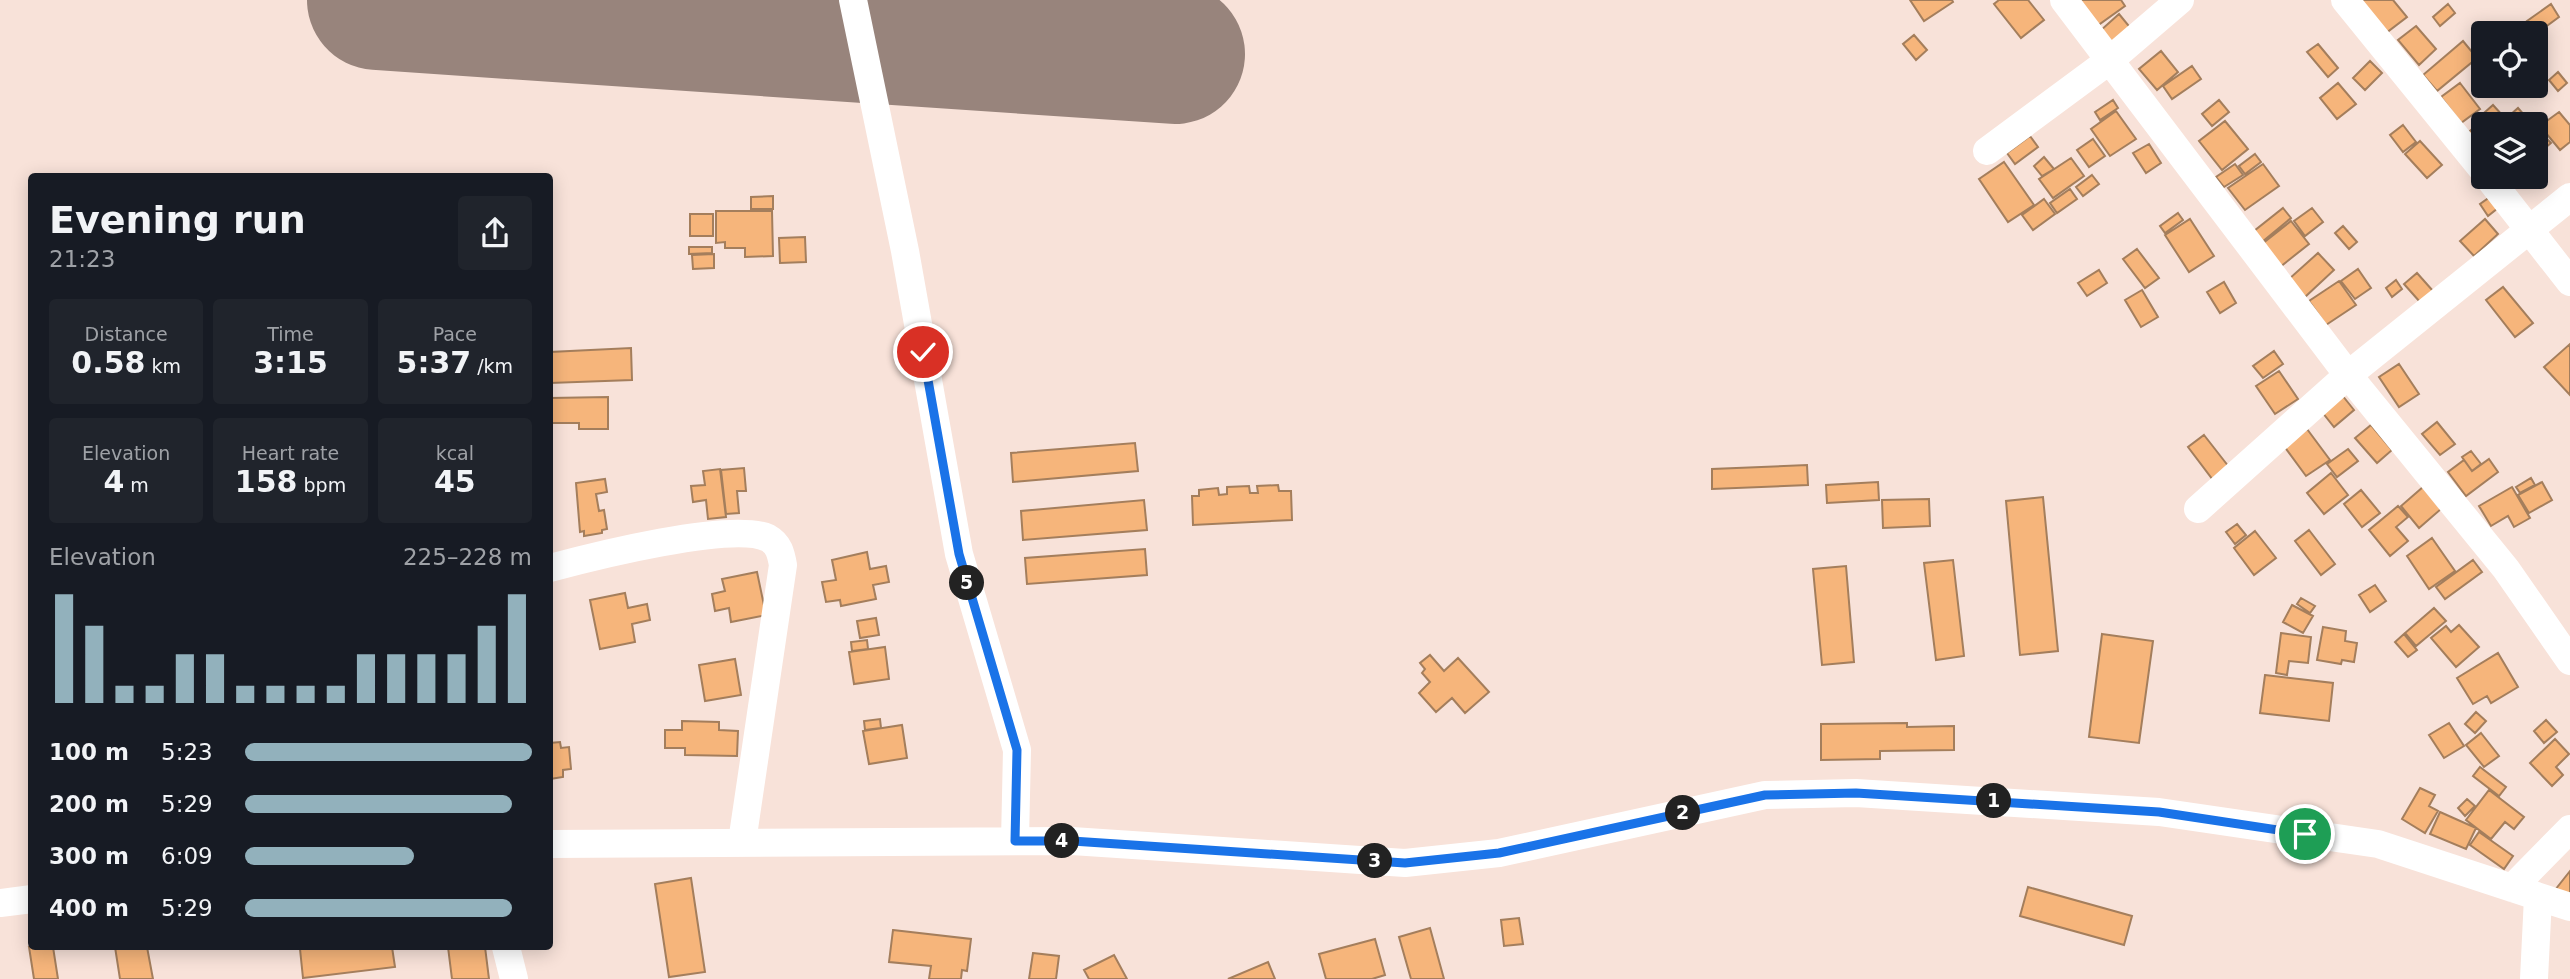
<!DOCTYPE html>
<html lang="en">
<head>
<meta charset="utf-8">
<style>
	body { margin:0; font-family:"DejaVu Sans",sans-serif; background:#20242c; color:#f1f3f6; height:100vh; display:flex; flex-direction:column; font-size:26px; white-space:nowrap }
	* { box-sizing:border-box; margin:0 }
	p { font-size:23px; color:#9ea1a6 }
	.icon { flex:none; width:38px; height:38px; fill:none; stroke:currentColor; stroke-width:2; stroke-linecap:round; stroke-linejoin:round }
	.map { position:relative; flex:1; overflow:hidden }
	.side { position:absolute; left:28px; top:173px; width:525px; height:777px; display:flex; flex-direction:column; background:#171b24; border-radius:7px; box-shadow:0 4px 18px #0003 }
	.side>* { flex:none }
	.tools { position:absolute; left:2471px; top:21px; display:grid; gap:14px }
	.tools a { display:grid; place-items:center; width:77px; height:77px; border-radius:7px; background:#171b24; box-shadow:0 4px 18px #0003; font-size:35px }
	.pin { position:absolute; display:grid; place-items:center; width:60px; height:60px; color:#fff; margin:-30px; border:4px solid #fff; border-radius:50%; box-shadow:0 2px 7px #0007 }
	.km { position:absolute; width:35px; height:35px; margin:-18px; border-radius:50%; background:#222; color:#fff; font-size:19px; line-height:35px; text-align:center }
	.round { display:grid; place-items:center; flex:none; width:74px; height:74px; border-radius:7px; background:#20242c }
	.headline { display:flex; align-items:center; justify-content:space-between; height:119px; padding:0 21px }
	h1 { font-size:38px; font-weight:600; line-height:52px }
	.figures { display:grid; grid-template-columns:repeat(3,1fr); gap:10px; height:119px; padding:7px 21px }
	.figures div { display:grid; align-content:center; border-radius:7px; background:#20242c; text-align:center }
	.figures b { font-size:30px; font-weight:600 }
	.figures small { font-size:19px; font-weight:400 }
	.figures p { font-size:19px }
	.chart { height:196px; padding:14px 21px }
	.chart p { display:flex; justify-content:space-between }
	.chart svg { width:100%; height:126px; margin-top:7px; stroke:#92b1bc; stroke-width:6 }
	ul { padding:0 21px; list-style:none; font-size:23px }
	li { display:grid; grid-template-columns:112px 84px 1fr; align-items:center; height:52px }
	li i { height:18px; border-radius:9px; background:#92b1bc }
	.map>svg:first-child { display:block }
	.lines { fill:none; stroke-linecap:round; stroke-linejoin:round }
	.runway { stroke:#98847c; stroke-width:140 }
	.building { fill:#f6b57b; stroke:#a47e5c; stroke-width:2 }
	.minor { stroke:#fff; stroke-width:28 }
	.route-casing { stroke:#fff; stroke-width:14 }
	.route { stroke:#1a73e8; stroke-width:9 }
</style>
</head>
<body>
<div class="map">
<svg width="2570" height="979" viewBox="0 0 2570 979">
	<rect width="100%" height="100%" fill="#f8e2d9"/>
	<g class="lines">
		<path class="runway" d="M377 0 1175 54"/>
	</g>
	<path class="building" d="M1910 0H1952L1953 2 1924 21Z
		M1999 0H2028L2044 20 2021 38 1994 4Z
		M2078 0H2121L2125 6 2097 26Z
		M2359 0H2393L2407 17 2386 33Z
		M2448 4 2455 13 2440 26 2433 17Z
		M2551 4 2559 17 2536 34 2527 21Z
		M2119 14 2133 31 2114 47 2100 31Z
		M2416 26 2436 49 2419 65 2398 40Z
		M1914 35 1927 50 1916 60 1903 44Z
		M2463 41 2477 58 2437 91 2423 75Z
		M2318 44 2338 68 2328 77 2307 52Z
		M2161 51 2178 72 2157 90 2139 69Z
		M2370 61 2382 73 2365 90 2353 78Z
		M2192 66 2201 79 2172 99 2163 86Z
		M2558 72 2567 83 2558 91 2549 80Z
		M2338 83 2356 104 2337 119 2320 98Z
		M2460 83 2480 109 2461 123 2441 97Z
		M2113 100 2118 108 2100 120 2095 112Z
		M2219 100 2229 112 2212 126 2202 114Z
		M2493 105 2503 116 2494 124H2483V128L2476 120Z
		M2518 108 2525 116 2516 124H2500Z
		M2116 111 2136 139 2110 156 2091 129Z
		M2559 112 2570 125V142L2560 150 2540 126Z
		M2225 121 2248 149 2222 170 2199 141Z
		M2478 124 2483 130V158L2464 136Z
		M2403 125 2416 142 2403 152 2390 135Z
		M2538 130 2551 143 2536 156V132Z
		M2030 136 2038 147 2015 164 2007 153Z
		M2093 139 2105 156 2089 167 2077 150Z
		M2420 141 2442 165 2427 178 2405 154Z
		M2149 144 2161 163 2146 173 2133 153Z
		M2255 154 2261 162 2245 174 2239 166Z
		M2044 157 2054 169 2042 176 2034 166Z
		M2071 158 2084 176 2053 198 2039 179Z
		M2004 162 2034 205 2008 222 1979 179Z
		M2235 164 2243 175 2224 187 2216 177Z
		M2263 164 2279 186 2245 210 2228 188Z
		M2092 175 2099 184 2083 196 2076 187Z
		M2070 189 2077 199 2057 213 2050 203Z
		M773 196V209H751V197Z
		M2490 197 2498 208 2488 216 2480 204Z
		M2044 199 2055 214 2033 230 2022 215Z
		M2283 208 2291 218 2262 242 2254 231Z
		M2312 208 2323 222 2305 236 2294 221Z
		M716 211H772L773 256 745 257V248H725V242L716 243Z
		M2178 213 2183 220 2165 233 2160 226Z
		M690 214H713V236H690Z
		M2190 219 2214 256 2189 272 2165 235Z
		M2485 219 2498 234 2474 256 2460 241Z
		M2291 221 2309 244 2280 267 2262 244Z
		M2343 226 2357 242 2349 249 2335 233Z
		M805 237 806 262 780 263 779 238Z
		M689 247H712V253L689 254Z
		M2137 249 2159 278 2145 288 2123 259Z
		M2318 253 2334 270 2305 297 2289 279Z
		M714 254V268L693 269 692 255Z
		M2358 269 2371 288 2355 299 2341 281Z
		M2099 270 2107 283 2087 296 2078 283Z
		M2417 273 2433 291 2420 302 2404 284Z
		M2396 280 2402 289 2392 297 2386 288Z
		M2339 281 2356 305 2326 325 2309 301Z
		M2224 282 2236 303 2220 313 2207 292Z
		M2503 287 2533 323 2515 337 2486 300Z
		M2142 290 2158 317 2141 327 2125 300Z
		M2570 344V395L2544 367Z
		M631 348 632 380 550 383V352Z
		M2274 351 2283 364 2263 378 2253 366Z
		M2399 364 2419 394 2399 407 2379 377Z
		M2279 371 2298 399 2275 414 2256 386Z
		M2342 395 2354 410 2334 427 2322 412Z
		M608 397V429H579V423H551L550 398Z
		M2437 422 2455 444 2440 455 2422 434Z
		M2371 425 2392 450 2377 463 2355 438Z
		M2307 429 2330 460 2306 476 2284 446Z
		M2204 435 2229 467 2213 480 2188 447Z
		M1135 443 1138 471 1013 482 1011 453Z
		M2348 449 2358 461 2337 477 2327 464Z
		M2471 451 2481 464 2472 471 2462 457Z
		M2489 459 2498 472 2466 496 2448 472 2464 460 2472 471Z
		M1807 465 1808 485 1712 489V469Z
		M744 468 746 491H737L739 513 726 514 721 470Z
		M720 469 726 517 708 519 706 500 693 502 691 486 705 485 703 471Z
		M2331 473 2348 495 2324 514 2307 493Z
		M2531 478 2535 485 2520 493 2516 487Z
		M605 479 607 492 596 494 599 511 604 510 607 529 602 530V533L584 536V531L580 532 576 483Z
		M1878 482 1879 500 1827 503 1826 485Z
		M2542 482 2552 500 2529 513 2518 495Z
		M1278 485 1279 491H1291L1292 520 1193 525 1192 496H1199V490L1218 488 1219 495 1227 494V487L1249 486 1250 493H1258L1257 486Z
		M2423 487 2441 509 2419 528 2401 506Z
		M2512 487 2530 518 2514 527 2508 516 2491 526 2479 506Z
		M2361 490 2380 513 2362 527 2344 504Z
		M2043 497 2058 651 2020 655 2006 501Z
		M1929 499 1930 526 1883 528 1882 500Z
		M1144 500 1147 530 1023 540 1021 511Z
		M2398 506 2408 517 2396 527 2408 541 2390 556 2369 530Z
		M2237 524 2246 535 2235 544 2226 532Z
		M2309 530 2335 564 2321 575 2295 541Z
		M2255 531 2276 558 2254 575 2234 548Z
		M2432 538 2455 571 2429 589 2407 556Z
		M1145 549 1147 575 1027 584 1025 558Z
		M867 552 870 569 886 566 889 582 873 585 876 599 841 606 840 600 826 602 822 582 836 580 832 560Z
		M1953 560 1964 656 1936 660 1924 563Z
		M2473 560 2482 572 2445 599 2436 587Z
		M1846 566 1854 662 1822 665 1813 569Z
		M757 572 766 615 731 622 729 608 715 611 712 594 725 591 722 579Z
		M2375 585 2386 601 2370 612 2359 595Z
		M625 593 628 608 647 604 650 620 632 624 635 642 600 649 590 600Z
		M2301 598 2315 606 2310 613 2297 604Z
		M2292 605 2313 616 2303 633 2283 622Z
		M2434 608 2446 621 2416 646 2405 633Z
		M876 618 879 635 860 638 857 621Z
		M2459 625 2479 647 2456 667 2431 638 2446 626 2451 632Z
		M2323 627 2346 631 2345 641 2357 643 2354 662 2342 660 2341 664 2317 660Z
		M2281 633 2311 637 2308 663 2289 661 2287 675 2276 673Z
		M2102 634 2153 641 2139 743 2089 737Z
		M2404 634 2417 650 2408 657 2395 642Z
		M867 640 868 649 852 651 851 642Z
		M885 647 889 679 854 684 849 652Z
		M2498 653 2518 687 2491 703 2487 696 2473 704 2457 678Z
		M1430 655 1444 671 1458 658 1489 692 1465 713 1452 698 1436 712 1419 693 1430 682 1422 673 1425 669 1420 663Z
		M735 659 741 695 705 701 699 665Z
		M2265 675 2333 683 2329 721 2260 713Z
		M2476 712 2486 721 2475 733 2465 724Z
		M880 719 881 728 865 730 864 721Z
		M2546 720 2557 732 2544 743 2534 731Z
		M682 721 719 722V730L738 731 737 756 685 755V748H665V730H682Z
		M1907 723V727L1954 726V750L1880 751V759L1821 760V724Z
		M2449 723 2464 746 2444 758 2429 735Z
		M902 725 907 758 869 764 863 731Z
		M2481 733 2499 756 2484 767 2466 745Z
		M2555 739 2569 754 2556 767 2563 775 2552 786 2530 763Z
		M560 742 561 748 569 747 571 769 563 770V777L550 779V743Z
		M2480 767 2506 787 2499 796 2473 776Z
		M2420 788 2435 795 2429 806 2438 811 2425 833 2402 819Z
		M2489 790 2524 817 2514 829 2505 822 2491 839 2466 820Z
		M2467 799 2475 806 2465 816 2458 808Z
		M2440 812 2476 828 2466 849 2430 834Z
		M2479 832 2513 856 2504 869 2470 845Z
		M2570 871V902L2555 890Z
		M691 878 705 972 669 977 655 884Z
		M2028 887 2132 916 2124 945 2020 916Z
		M1519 918 1523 944 1504 946 1501 920Z
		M1430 928 1444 979H1411L1399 937Z
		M893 930 971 939 967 971 962 970 961 979H929L931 966 889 962Z
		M1375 939 1385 975 1372 979H1326L1319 954Z
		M29 947H53L58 979H34Z
		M115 947H147L153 979H120Z
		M317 947H392L395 967 303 978 300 949Z
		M448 947H485L489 979H452Z
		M1033 953 1059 956 1056 979H1029Z
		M1114 955 1127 979H1089L1084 970Z
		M1268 962 1275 979H1228Z"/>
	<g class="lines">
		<path class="minor" d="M853 0 905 251 959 554 1017 750 1015 841
			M2064 0 2348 375 2506 569 2570 661
			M2345 0 2483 170
			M1987 151 2110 60 2180 0
			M2488 177 2570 282
			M2198 509 2348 375 2570 197
			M550 568C591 557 732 521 768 538 779 544 781 554 783 565L742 842
			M550 844 1072 841 1405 863 1499 853 1765 795 1856 793 2159 812 2378 844 2570 907
			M2512 888 2570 829
			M0 903 32 899
			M506 947 514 979
			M2534 979 2538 897"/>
	</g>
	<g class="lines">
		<defs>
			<path id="route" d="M923 352 959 554 1017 750 1015 841H1072L1405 863 1499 853 1765 795 1856 793 2159 812 2305 834"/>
		</defs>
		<use href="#route" class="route-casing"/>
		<use href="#route" class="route"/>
	</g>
</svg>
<div class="tools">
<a><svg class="icon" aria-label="locate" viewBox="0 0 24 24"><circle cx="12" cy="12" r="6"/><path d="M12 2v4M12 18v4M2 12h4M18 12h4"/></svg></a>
<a><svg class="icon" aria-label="layers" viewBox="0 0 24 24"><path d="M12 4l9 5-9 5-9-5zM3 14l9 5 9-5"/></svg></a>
</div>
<div class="pin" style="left:2305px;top:834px;background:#1e9e55"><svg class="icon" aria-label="arrive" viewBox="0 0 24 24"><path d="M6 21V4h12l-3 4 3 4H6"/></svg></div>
<div class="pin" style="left:923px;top:352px;background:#d93025"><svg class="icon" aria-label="check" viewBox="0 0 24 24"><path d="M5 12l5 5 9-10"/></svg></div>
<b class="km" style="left:1994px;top:801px">1</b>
<b class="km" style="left:1683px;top:813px">2</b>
<b class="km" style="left:1375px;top:861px">3</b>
<b class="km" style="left:1062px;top:841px">4</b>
<b class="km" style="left:967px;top:583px">5</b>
<section class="side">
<div class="headline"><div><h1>Evening run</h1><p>21:23</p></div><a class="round"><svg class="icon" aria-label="share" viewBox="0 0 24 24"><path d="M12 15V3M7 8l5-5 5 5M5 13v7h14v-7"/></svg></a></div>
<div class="figures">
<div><p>Distance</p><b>0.58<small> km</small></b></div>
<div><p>Time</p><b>3:15</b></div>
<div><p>Pace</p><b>5:37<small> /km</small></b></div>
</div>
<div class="figures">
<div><p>Elevation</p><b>4<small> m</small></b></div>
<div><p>Heart rate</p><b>158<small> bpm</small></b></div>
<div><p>kcal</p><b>45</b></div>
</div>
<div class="chart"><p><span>Elevation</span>225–228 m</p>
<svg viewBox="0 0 160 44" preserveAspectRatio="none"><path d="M5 44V6M15 44V17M25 44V38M35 44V38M45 44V27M55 44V27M65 44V38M75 44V38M85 44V38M95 44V38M105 44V27M115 44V27M125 44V27M135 44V27M145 44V17M155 44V6"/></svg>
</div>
<ul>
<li><b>100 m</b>5:23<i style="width:100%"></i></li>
<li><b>200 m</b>5:29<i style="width:93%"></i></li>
<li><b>300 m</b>6:09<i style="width:59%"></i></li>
<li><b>400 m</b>5:29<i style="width:93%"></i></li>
</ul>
</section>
</div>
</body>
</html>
